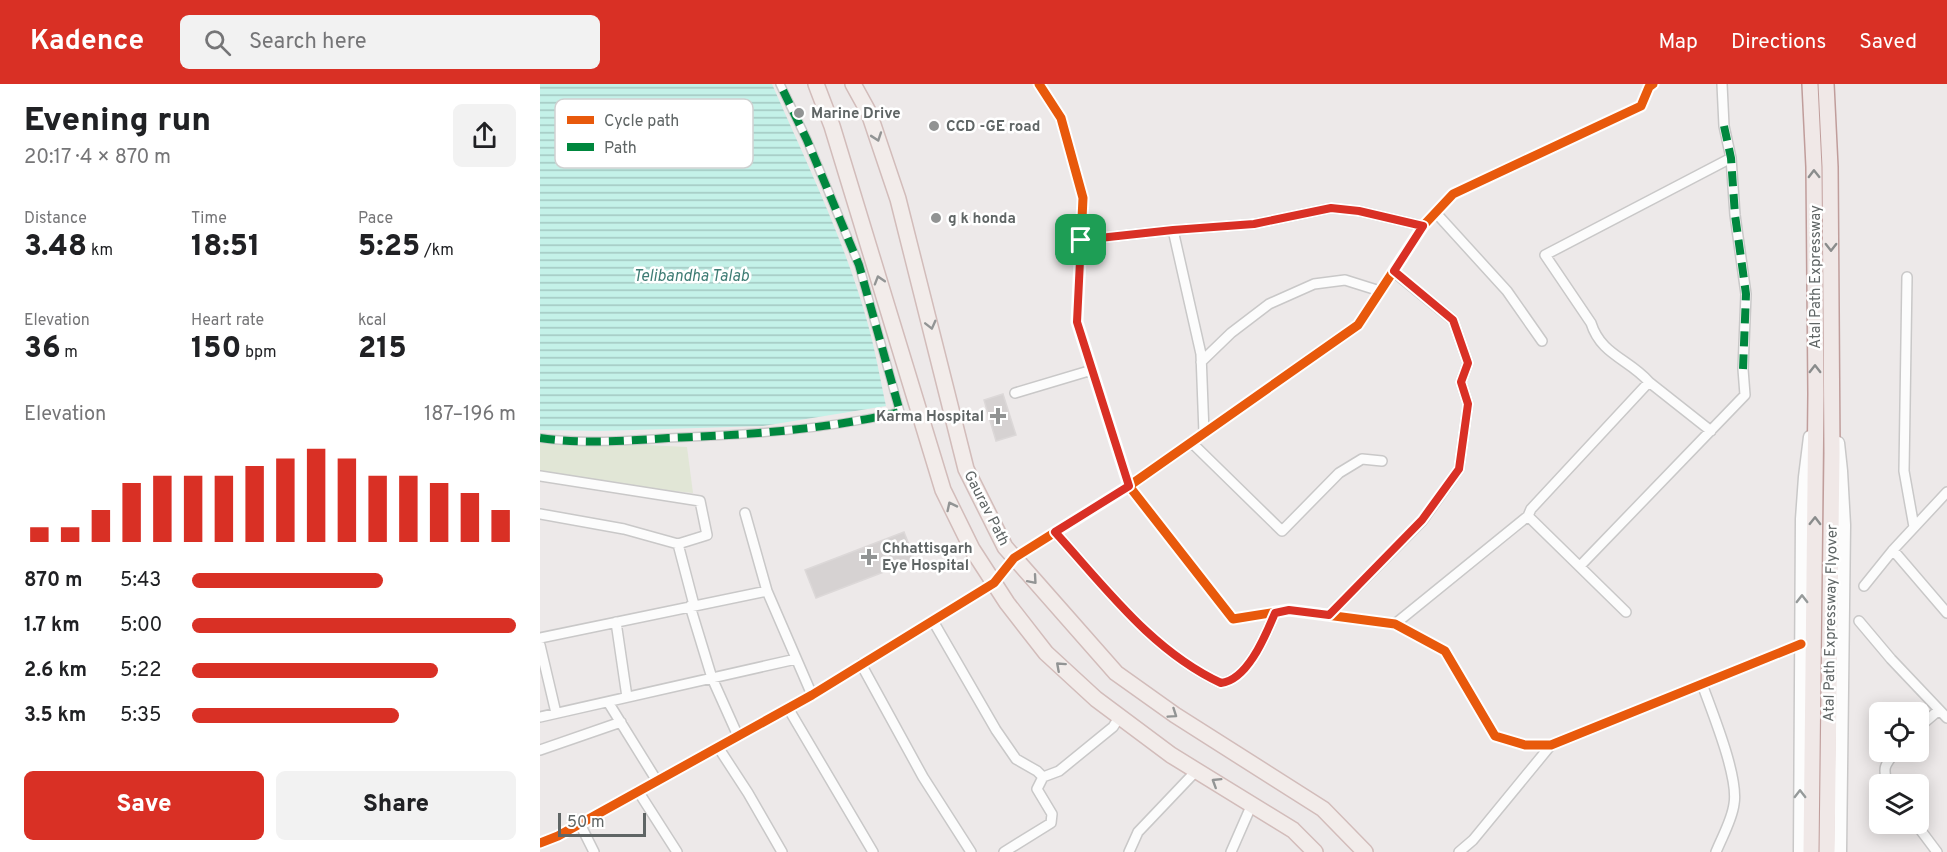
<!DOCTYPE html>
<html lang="en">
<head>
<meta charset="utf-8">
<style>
	body { margin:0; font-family:Overpass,sans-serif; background:#f2f2f2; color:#202124; height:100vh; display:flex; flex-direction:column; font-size:22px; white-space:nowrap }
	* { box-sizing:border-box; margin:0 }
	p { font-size:20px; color:#757577 }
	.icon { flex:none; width:33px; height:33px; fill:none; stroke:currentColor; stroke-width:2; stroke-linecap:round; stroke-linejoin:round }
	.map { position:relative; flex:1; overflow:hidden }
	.sheet { display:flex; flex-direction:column; background:#fff; width:540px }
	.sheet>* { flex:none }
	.tools { position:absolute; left:1329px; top:618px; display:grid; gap:12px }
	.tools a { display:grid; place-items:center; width:60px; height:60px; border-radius:9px; background:#fff; box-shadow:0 3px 15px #0003; font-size:30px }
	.scale { position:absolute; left:18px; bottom:15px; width:88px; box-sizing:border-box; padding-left:6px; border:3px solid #5f6565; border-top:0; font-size:16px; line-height:21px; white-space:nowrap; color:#5f6565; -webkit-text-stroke:4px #fff; paint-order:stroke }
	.pin { position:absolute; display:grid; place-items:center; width:51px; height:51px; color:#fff; margin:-26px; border-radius:12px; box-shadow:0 3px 9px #0006 }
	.round { display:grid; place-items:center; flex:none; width:63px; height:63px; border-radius:9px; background:#f2f2f2 }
	.head { display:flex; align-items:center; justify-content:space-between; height:102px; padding:0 24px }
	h1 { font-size:33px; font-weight:800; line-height:45px }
	.figures { display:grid; grid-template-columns:repeat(3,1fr); gap:9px; height:102px; padding:6px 24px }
	.figures div { display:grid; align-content:center }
	.figures b { font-size:30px; font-weight:800 }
	.figures small { font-size:16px; font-weight:400 }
	.figures p { font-size:16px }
	.chart { height:168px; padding:12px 24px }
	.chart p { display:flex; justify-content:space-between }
	.chart svg { width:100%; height:108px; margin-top:6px; stroke:#d93025; stroke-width:6 }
	.primary-button { display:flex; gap:12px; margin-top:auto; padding:12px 24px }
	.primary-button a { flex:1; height:69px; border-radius:9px; background:#d93025; color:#fff; font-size:24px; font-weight:800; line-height:69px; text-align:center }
	.primary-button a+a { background:#f2f2f2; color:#202124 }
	ul { padding:0 24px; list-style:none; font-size:20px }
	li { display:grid; grid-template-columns:96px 72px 1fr; align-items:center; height:45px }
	li i { height:15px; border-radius:8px; background:#d93025 }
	header { display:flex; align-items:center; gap:36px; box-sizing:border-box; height:84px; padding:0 30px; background:#d93025; color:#fff }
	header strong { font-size:28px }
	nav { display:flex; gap:33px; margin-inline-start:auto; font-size:21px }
	.search { width:420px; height:54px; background:#f2f2f2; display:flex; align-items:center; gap:15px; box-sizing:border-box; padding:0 21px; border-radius:9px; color:#757577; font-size:22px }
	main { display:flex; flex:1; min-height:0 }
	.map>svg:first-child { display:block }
	.park { fill:#e1e6d6 }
	.water { fill:url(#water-rules) }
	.building { fill:#d6d2d2; stroke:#dcd8d8; stroke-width:1.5 }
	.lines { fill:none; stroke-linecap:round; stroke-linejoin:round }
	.pedestrian-casing { stroke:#c9c8c8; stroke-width:10 }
	.minor-casing { stroke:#c9c8c8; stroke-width:12 }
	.tertiary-casing { stroke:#c9c8c8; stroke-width:15 }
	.primary-casing { stroke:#d2bcba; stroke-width:18 }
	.trunk-casing { stroke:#c09d9b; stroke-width:18 }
	.pedestrian { stroke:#fcfcfc; stroke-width:7 }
	.minor { stroke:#fcfcfc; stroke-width:9 }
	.tertiary { stroke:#fcfcfc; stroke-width:12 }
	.primary { stroke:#f2ecea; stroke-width:15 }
	.trunk { stroke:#f0e8e7; stroke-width:15 }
	.quiet { stroke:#00873e; stroke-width:8; stroke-dasharray:15 8; stroke-linecap:butt }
	.cycleway-casing { stroke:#fff; stroke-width:13 }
	.cycleway { stroke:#e8590c; stroke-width:9 }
	.oneway { stroke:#929494 }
	.oneway2 { stroke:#8a8c8c }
	.oneway3 { stroke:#969a9a }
	.route-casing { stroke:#fff; stroke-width:12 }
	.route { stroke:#d93025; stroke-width:8 }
	.poi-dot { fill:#919393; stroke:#fff; stroke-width:2 }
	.labels { text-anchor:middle; stroke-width:5; stroke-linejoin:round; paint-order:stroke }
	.poi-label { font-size:15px; font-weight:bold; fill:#5f6565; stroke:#fff; text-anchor:start }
	.street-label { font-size:15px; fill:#5f6565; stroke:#fff }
	.water-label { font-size:16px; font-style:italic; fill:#3e7c74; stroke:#fff }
	.key { fill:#fff; stroke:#cfd1d1; stroke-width:1.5 }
	.key-label { font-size:16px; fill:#5f6565 }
</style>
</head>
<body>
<header>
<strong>Kadence</strong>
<div class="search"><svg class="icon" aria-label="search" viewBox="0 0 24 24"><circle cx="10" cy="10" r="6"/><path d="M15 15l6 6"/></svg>Search here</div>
<nav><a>Map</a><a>Directions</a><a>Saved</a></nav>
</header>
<main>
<section class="sheet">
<div class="head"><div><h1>Evening run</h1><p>20:17 · 4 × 870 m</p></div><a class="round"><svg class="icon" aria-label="share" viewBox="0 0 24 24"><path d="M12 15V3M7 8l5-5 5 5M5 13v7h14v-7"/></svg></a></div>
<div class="figures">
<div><p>Distance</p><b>3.48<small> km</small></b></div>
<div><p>Time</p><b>18:51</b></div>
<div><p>Pace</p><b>5:25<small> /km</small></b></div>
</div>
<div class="figures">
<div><p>Elevation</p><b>36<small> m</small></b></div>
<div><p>Heart rate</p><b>150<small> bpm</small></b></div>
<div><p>kcal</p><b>215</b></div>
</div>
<div class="chart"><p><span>Elevation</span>187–196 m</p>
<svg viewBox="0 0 160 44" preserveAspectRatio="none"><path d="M5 44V38M15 44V38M25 44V31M35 44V20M45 44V17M55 44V17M65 44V17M75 44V13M85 44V10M95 44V6M105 44V10M115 44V17M125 44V17M135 44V20M145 44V24M155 44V31"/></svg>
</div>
<ul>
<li><b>870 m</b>5:43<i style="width:59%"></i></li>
<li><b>1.7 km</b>5:00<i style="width:100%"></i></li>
<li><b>2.6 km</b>5:22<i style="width:76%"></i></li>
<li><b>3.5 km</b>5:35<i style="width:64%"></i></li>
</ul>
<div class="primary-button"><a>Save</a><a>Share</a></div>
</section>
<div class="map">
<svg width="1407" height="768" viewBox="0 0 1407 768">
	<defs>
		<pattern id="water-rules" width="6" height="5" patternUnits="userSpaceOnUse" patternTransform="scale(1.5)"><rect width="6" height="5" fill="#c4f1e8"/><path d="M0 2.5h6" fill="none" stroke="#a2c7c0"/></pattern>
	</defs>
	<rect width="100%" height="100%" fill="#ede9e9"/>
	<path class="park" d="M0 356 147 363 153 409 56 399 0 389Z"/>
	<path class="water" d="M0 0H232C266 78 304 155 327 237 335 265 340 294 346 322L223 342 61 347 0 346Z"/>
	<path class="building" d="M463 310 476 351 456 357 444 316Z
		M364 448 375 476 276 514 265 486Z"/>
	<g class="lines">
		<defs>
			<path id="pedestrian" d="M0 354C42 360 86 357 128 354 206 351 284 346 360 328L319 181 267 56 240 0"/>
			<path id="minor" d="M499 0 521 34 543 114 537 238 589 402 693 535 749 526 855 540 905 567 955 652 985 661H1011L1261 560
				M896 129 967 207 1002 257
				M633 146 661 270 664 349
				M541 156 633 146 714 140 791 124 819 127 883 142
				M1367 193 1364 387 1374 443
				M661 278 691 249 729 220 774 200 805 196 840 207
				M475 309 552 286
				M1171 347 1109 298C1089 275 1061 271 1051 239L1005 171 1191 74
				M651 358 742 447 799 389 822 375 842 377
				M0 392 160 417 167 451 138 460
				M205 429 227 507 272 611
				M0 430 84 445 138 460 154 521
				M988 432 1086 528
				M515 448C565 503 612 567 681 599 708 596 726 550 735 529
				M1353 466 1407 529
				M1040 482 1205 311 1203 285 1206 210 1195 131 1191 74 1184 42 1182 0
				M1324 502 1353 466 1407 408
				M150 522 172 594 198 652
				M789 531 882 437 919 385 928 320 921 298 928 279 913 236 853 187
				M393 537 456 646 476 675 497 687 503 693 497 705 512 730 511 739 464 768
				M1319 537 1351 575 1407 634
				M76 538 87 613
				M855 540 988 432 991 425 1109 298
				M0 554 227 507
				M0 561 16 629
				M321 580 383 693 431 768
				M1162 600C1172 628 1199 693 1194 720 1192 736 1182 753 1176 768
				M68 618 117 697
				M248 624 333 768
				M0 633 256 575
				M1378 644 1399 626
				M178 663 208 709 242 768
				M0 666 81 638
				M503 693 519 687 573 643 580 632
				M1348 700C1342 684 1345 681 1355 668
				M98 707 137 768
				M40 740 54 768
				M1376 740 1397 768
				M0 759 18 752 272 611 454 499 474 474 589 402 818 241 883 142 913 110 1101 22 1109 3 1113 0
				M589 768 598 748 657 686
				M691 768 712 720
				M919 768 933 756 1011 661"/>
			<path id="tertiary" d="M1298 359 1301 387 1304 441 1300 768
				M1260 768 1262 435 1265 393 1270 353"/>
			<path id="primary" d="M276 0 292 42 403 406 432 465 467 519 506 569 556 615 631 671 753 746 775 768
				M313 0 329 29 358 115 426 385 465 463 576 589 635 631 783 725 825 768"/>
			<path id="trunk" d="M1270 0 1274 83 1276 310 1271 768
				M1286 0 1290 83 1292 369 1287 768"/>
		</defs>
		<use href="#pedestrian" class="pedestrian-casing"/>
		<use href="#minor" class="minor-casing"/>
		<use href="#tertiary" class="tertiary-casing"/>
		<use href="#primary" class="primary-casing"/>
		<use href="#trunk" class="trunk-casing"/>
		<use href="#pedestrian" class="pedestrian"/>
		<use href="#minor" class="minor"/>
		<use href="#tertiary" class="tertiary"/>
		<use href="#primary" class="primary"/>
		<use href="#trunk" class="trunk"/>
		<path class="quiet" d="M1184 42 1191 74 1195 131 1206 210 1203 285
			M0 354C42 360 86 357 128 354 206 351 284 346 360 328L319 181 267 56 240 0"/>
		<defs>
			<path id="cycleway" d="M499 0 521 34 543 114 537 238 589 402 693 535 749 526 855 540 905 567 955 652 985 661H1011L1261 560
				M0 759 18 752 272 611 454 499 474 474 589 402 818 241 883 142 913 110 1101 22 1109 3 1113 0"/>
		</defs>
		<use href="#cycleway" class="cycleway-casing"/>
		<use href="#cycleway" class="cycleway"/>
	</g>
	<defs><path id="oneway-chevron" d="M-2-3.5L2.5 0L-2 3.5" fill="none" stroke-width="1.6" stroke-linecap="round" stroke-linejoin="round" transform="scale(1.5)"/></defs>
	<g class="oneway">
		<use href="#oneway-chevron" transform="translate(337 53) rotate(71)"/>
		<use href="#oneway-chevron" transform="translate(339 196) rotate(-107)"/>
		<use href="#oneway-chevron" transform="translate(391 241) rotate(76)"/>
		<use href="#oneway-chevron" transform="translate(411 422) rotate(-116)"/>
		<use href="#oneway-chevron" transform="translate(493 496) rotate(49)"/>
		<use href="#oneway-chevron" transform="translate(520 582) rotate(-138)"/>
		<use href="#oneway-chevron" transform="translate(633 630) rotate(34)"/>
		<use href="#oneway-chevron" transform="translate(676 698) rotate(-148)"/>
	</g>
	<g class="oneway2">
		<use href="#oneway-chevron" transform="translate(1274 90) rotate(-91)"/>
		<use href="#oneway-chevron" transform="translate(1291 163) rotate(90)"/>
		<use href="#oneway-chevron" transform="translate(1275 285) rotate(-90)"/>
		<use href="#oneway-chevron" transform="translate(1275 437) rotate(-89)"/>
	</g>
	<g class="oneway3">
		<use href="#oneway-chevron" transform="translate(1262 515) rotate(-90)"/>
		<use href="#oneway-chevron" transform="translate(1260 710) rotate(-90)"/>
	</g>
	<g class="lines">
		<defs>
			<path id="route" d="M791 124 819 127 883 142 854 187 913 236 928 279 921 298 928 320 919 385 882 436 789 531 749 526 735 529C726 550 708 596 681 599 612 567 565 503 515 448L589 402 537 238 541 156 633 146 714 140Z"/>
		</defs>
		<use href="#route" class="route-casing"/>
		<use href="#route" class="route"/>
	</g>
	<g class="poi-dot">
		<circle cx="259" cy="29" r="6"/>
		<circle cx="394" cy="42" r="6"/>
		<circle cx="396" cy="134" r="6"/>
		<path d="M455 323h6v6h6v6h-6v6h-6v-6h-6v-6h6z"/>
		<path d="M326 464h6v6h6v6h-6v6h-6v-6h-6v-6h6z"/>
	</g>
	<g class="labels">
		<g class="poi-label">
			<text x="271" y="34">Marine Drive</text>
			<text x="406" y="47">CCD -GE road</text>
			<text x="408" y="139">g k honda</text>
			<text x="444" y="337" text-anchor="end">Karma Hospital</text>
			<text x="342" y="469">Chhattisgarh<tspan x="342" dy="17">Eye Hospital</tspan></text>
		</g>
		<g class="street-label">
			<text transform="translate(1275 193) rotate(-90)" y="5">Atal Path Expressway</text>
			<text transform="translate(447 424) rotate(63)" y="5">Gaurav Path</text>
			<text transform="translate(1290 539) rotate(-89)" y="5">Atal Path Expressway Flyover</text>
		</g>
		<g class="water-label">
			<text x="151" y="197">Telibandha Talab</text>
		</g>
	</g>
	<rect x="15" y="15" width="198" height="69" rx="9" class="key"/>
	<rect x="27" y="32" width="27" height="8" fill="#e8590c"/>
	<rect x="27" y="59" width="27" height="8" fill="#00873e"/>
	<g class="key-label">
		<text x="64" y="42">Cycle path</text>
		<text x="64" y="69">Path</text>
	</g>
</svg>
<div class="tools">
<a><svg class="icon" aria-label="locate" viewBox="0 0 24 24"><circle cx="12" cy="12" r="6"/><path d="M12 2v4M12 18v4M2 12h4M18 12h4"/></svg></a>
<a><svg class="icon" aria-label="layers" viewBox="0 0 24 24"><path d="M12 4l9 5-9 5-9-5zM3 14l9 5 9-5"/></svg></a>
</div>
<div class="scale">50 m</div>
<div class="pin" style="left:541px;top:156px;background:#1e9e55"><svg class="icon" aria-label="arrive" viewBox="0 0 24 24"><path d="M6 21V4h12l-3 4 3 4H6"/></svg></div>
</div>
</main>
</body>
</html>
